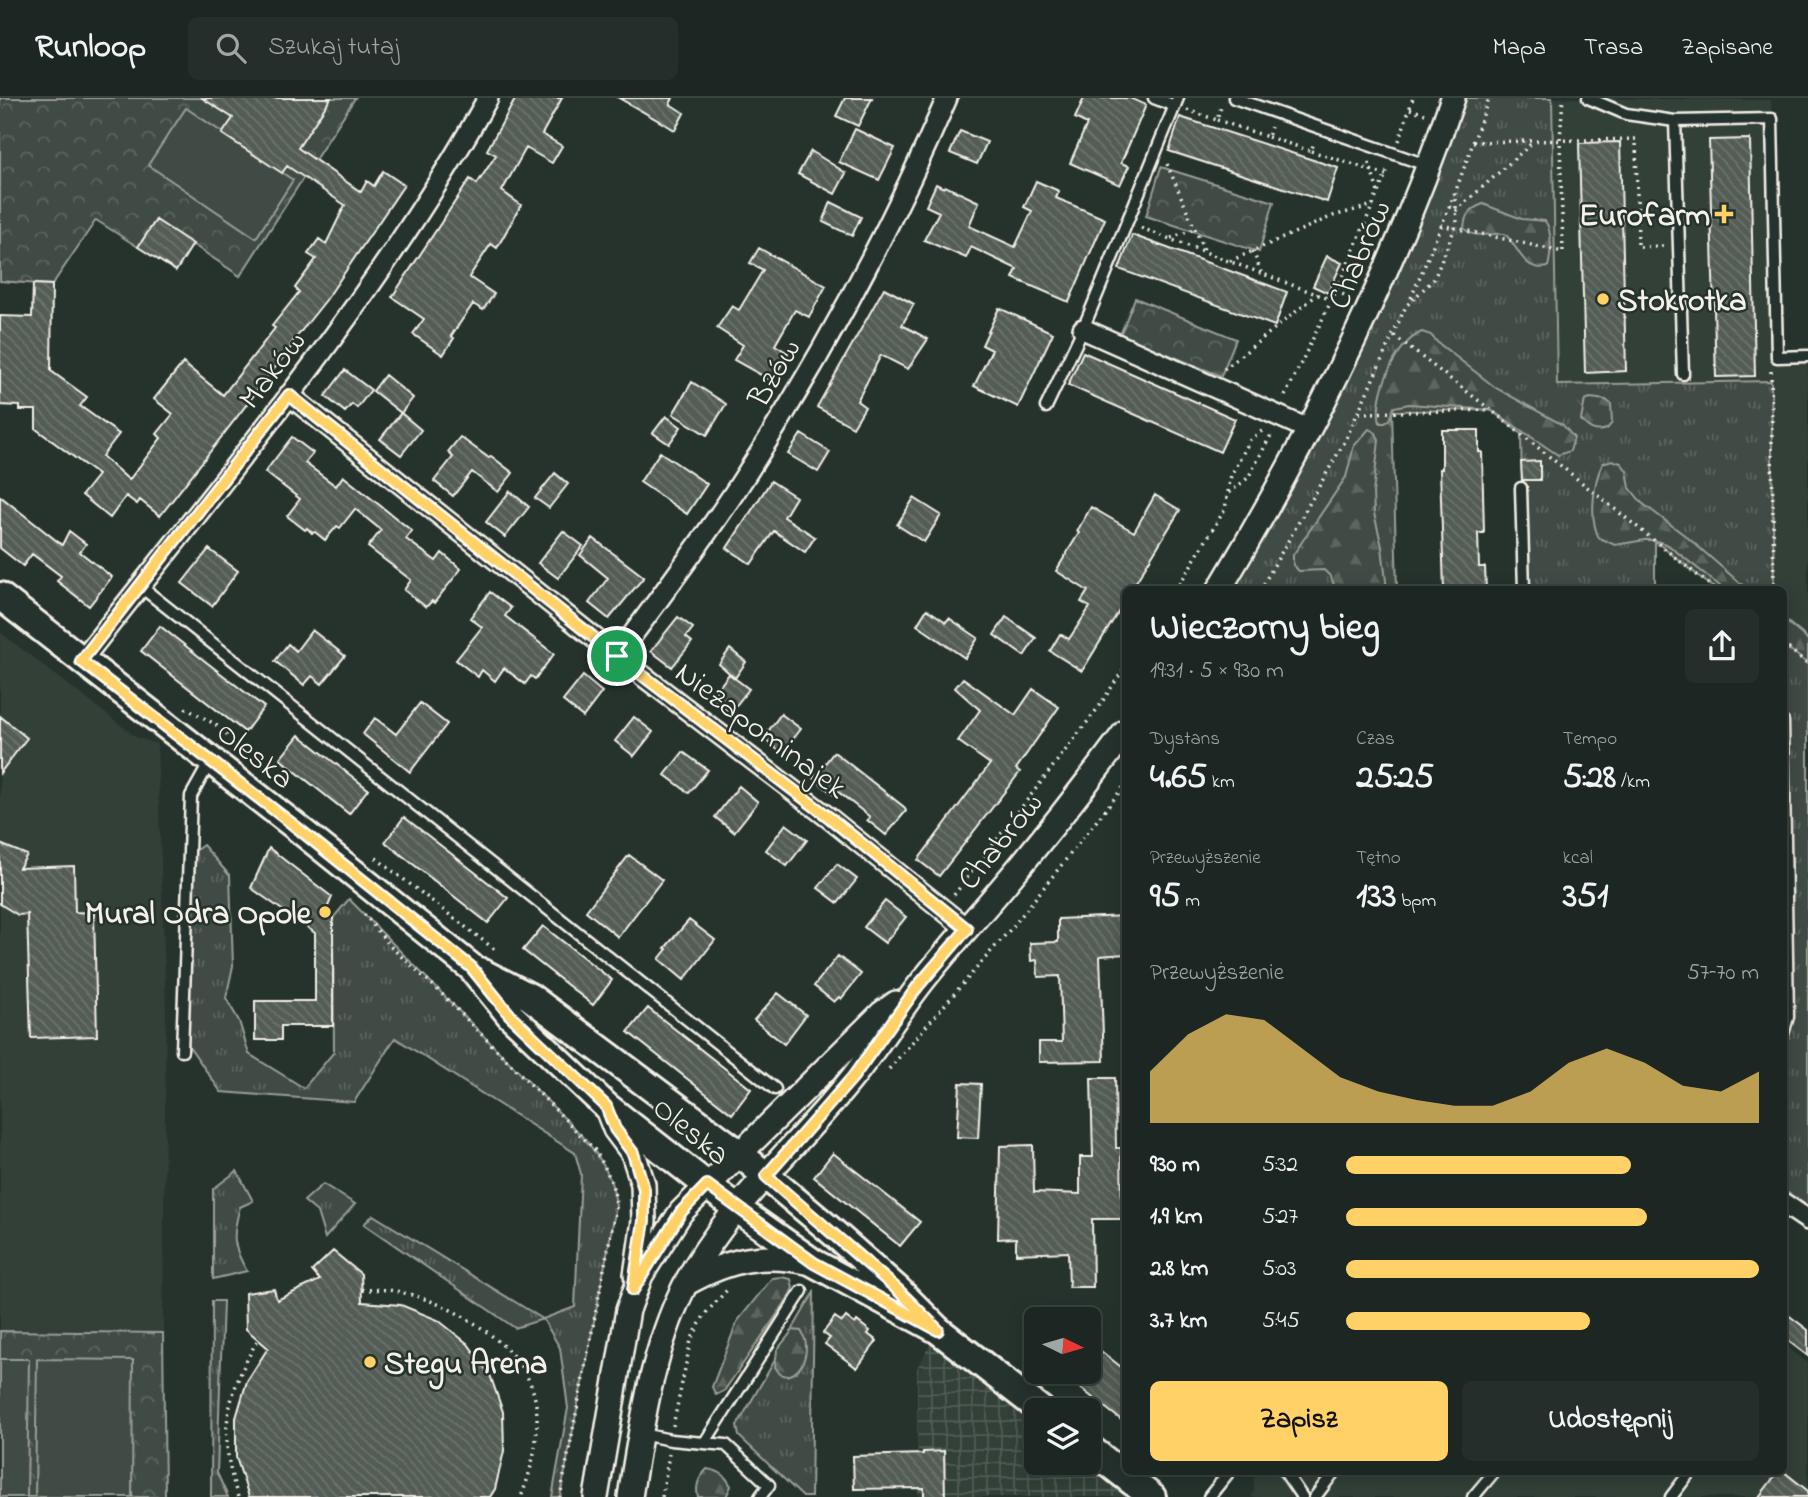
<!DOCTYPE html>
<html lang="pl">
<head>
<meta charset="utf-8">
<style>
	body { margin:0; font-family:"Indie Flower",sans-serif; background:#252e2a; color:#f1f3f6; height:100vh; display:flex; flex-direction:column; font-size:26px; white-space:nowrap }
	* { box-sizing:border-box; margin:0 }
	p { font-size:23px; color:#a0a5a5 }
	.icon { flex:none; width:38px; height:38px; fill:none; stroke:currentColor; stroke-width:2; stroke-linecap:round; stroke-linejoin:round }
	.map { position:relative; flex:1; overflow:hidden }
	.drawer { position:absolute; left:1122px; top:488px; width:665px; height:889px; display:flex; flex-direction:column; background:#1c2622; border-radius:10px; box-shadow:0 4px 18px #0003,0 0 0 2px #3a4340 }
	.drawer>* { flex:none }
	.needle { width:46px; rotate:95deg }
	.controls { position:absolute; left:1024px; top:1209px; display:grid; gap:14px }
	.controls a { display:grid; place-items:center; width:77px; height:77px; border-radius:10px; background:#1c2622; box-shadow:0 4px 18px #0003,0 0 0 2px #3a4340; font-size:35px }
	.pin { position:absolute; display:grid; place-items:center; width:60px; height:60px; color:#fff; margin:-30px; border:4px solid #fff; border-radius:50%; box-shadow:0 2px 7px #0007 }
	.round { display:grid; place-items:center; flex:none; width:74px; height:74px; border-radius:10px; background:#252e2a }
	.overview { display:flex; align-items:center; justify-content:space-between; height:119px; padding:0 28px }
	h1 { font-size:38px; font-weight:700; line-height:52px }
	.figures { display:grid; grid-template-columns:repeat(3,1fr); gap:10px; height:119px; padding:7px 28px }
	.figures div { display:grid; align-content:center }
	.figures b { font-size:35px; font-weight:700 }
	.figures small { font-size:19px; font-weight:400 }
	.figures p { font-size:19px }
	.chart { height:196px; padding:14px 28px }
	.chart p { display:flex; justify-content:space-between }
	.chart svg { width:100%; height:126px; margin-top:7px; fill:#ffd166; opacity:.7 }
	.primary-button { display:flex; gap:14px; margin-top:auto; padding:14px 28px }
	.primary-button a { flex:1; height:80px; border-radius:10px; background:#ffd166; color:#111; font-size:28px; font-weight:700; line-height:80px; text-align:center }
	.primary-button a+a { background:#252e2a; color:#f1f3f6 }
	ul { padding:0 28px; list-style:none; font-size:23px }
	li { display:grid; grid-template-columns:112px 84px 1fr; align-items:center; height:52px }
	li i { height:18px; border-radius:9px; background:#ffd166 }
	header { display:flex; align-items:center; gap:42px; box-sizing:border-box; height:98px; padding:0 35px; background:#1c2622; border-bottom:2px solid #3a4340 }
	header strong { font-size:33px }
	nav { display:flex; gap:38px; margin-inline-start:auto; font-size:24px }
	.search { width:490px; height:63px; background:#252e2a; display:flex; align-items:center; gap:18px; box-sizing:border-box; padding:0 24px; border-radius:10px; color:#a0a5a5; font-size:26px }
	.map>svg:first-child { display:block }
	.built { fill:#333f39 }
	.industrial { fill:url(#industrial-grid) }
	.grass { fill:url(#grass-tufts); stroke:#9a9e96; stroke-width:2 }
	.forest { fill:url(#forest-firs); stroke:#9a9e96; stroke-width:2 }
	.park { fill:url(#park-crowns); stroke:#9a9e96; stroke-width:2 }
	.garden { fill:#414b45; stroke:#9a9e96; stroke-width:2 }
	.building { fill:url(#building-back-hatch); stroke:#f4f1e8; stroke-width:2 }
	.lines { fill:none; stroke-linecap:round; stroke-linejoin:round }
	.service-casing { stroke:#f4f1e8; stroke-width:15 }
	.minor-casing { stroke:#f4f1e8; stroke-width:24 }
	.tertiary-casing { stroke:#f4f1e8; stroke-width:28 }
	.secondary-casing { stroke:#f4f1e8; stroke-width:32 }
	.path { stroke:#f4f1e8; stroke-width:3.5; stroke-dasharray:2 5; stroke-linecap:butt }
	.service { stroke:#26332d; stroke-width:10 }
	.minor { stroke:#26332d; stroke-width:19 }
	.tertiary { stroke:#26332d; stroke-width:23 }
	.secondary { stroke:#26332d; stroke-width:26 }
	.route-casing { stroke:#fff; stroke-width:14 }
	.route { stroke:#ffd166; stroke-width:9 }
	.poi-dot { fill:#ffd166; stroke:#26332d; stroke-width:2.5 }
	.labels { text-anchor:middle; stroke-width:5; stroke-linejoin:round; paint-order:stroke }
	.poi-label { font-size:32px; font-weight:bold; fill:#f4f1e8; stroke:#26332d; text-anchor:end }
	.street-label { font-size:32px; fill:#f4f1e8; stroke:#26332d }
</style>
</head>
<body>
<header>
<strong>Runloop</strong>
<div class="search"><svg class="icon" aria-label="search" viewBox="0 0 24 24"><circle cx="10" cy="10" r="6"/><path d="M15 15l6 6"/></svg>Szukaj tutaj</div>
<nav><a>Mapa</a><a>Trasa</a><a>Zapisane</a></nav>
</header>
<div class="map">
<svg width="1808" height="1399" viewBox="0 0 1808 1399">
	<defs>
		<pattern id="industrial-grid" width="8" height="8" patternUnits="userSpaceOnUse" patternTransform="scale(1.75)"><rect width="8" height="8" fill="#333f39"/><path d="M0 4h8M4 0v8" fill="none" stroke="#515b56"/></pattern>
		<pattern id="grass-tufts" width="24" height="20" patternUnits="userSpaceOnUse" patternTransform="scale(1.75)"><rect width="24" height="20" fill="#414b45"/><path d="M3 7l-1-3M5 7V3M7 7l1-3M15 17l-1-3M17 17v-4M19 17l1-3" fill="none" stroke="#5d6560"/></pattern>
		<pattern id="forest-firs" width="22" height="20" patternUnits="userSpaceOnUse" patternTransform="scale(1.75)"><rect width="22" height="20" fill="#414b45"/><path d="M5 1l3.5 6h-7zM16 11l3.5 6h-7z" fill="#5d6560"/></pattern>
		<pattern id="park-crowns" width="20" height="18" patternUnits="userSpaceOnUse" patternTransform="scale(1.75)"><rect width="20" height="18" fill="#414b45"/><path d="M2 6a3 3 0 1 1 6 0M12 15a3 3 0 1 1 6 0" fill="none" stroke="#5d6560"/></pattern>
		<pattern id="building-back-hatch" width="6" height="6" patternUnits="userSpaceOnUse" patternTransform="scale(1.75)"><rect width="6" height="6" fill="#525c55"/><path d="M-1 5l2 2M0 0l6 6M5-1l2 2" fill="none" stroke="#6c746d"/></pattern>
	</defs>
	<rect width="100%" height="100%" fill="#26332d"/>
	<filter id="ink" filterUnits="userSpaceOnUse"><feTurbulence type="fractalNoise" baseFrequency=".0143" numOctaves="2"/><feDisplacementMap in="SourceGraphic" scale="14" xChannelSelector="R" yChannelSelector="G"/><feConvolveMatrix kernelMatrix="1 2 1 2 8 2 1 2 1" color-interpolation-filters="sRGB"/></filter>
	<g filter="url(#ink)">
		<path class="built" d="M1552 0 1771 2 1777 258H1808V541L1783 520V492H1774L1771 283 1557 288Z
			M0 534 136 639 157 646 166 914 163 1235 0 1233Z
			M1783 1246 1808 1265V1399H1251L1254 1393V1374H1783Z"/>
		<path class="industrial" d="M938 1232 1036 1312V1365H1088L1152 1399H918L917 1270Z"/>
		<path class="grass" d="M1453 0H1552L1557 287 1771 283 1774 492H1716L1655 443V492H1524L1521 336 1491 312 1392 313 1397 492H1219L1286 377Z
			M1783 520 1808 541V1121L1783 1100Z
			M203 747 230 778 233 868 226 900 239 923 249 956 304 990 334 954 333 820 349 801 581 1037C600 1058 614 1080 616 1109L560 1399H552L568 1310 560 1250 543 1221 515 1230 364 1126 373 1117 543 1221 575 1209 581 1076 575 1055 395 940 354 1004 221 994 182 938 188 758Z
			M237 1073 253 1103 240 1109C232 1137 232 1148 247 1173L213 1181V1091Z
			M323 1086 355 1106 325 1140 317 1114 304 1103Z
			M814 1194 811 1399H803L739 1338 737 1328Z
			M212 1203H223L217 1375 228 1399H211Z"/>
		<path class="forest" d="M1483 106 1522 121 1545 123C1553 134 1551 157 1548 169 1523 175 1519 149 1505 136 1491 134 1473 142 1464 130 1465 116 1470 111 1483 106Z
			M1422 234 1431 237 1437 244 1496 290 1563 327 1574 340 1570 353 1558 357 1491 312 1409 306 1394 309 1389 322 1385 325H1380C1373 298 1396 244 1422 234Z
			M1590 300 1606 302 1611 306 1612 325 1607 331C1595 335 1589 331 1581 322L1585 302Z
			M1369 331 1376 335 1379 342 1373 395 1374 415 1382 449 1387 492H1336L1331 479 1324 472 1299 473 1293 467V457L1346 379 1354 348Z
			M1612 362 1621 365 1627 373 1630 390 1642 405 1687 439 1748 492H1725L1668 447 1654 442H1645L1615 447 1599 440C1589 421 1593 384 1603 365Z
			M1783 521 1808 542V566L1783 546Z
			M781 1179 791 1181 793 1190 787 1202 724 1293 716 1297 712 1289 737 1224 772 1180Z
			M793 1232 801 1233C811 1248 805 1274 787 1278L780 1276 775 1269 777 1252Z
			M707 1371C720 1373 725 1377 731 1388L726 1399H698C695 1387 699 1380 707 1371Z"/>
		<path class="park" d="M0 0H355L240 178 156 122 138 149 96 122 52 187 0 183Z
			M1161 69 1274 104 1259 154 1146 118Z
			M1135 200 1236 241 1221 278 1120 237Z
			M0 1233 163 1235 165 1399H0Z"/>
		<path class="garden" d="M186 10 293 82 256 140 148 67Z
			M0 1261H29L27 1399H0Z
			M37 1261 133 1262 132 1399H35Z"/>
		<path class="building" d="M202 0H331L298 50 361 94 367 83 374 88 383 73 404 87 326 202 291 246 292 248 160 418 140 402 137 406 126 398 110 420 82 397 98 377 36 331V312H20V308L0 307V218L32 219 33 186 52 187 51 273 87 299 80 308 119 336 102 358 129 382 161 340 157 336 173 316 154 301 183 265 223 297 275 230 272 228 299 194 295 190 316 161 308 156 319 141 326 146 345 107 287 68 282 75 222 36 233 20Z
			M516 0H562L542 36 562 48 552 65 526 50 502 93 521 107 497 150 491 146 469 179 494 196 483 212 473 206 451 238 454 240 443 257 413 236 424 221 392 199 470 81 477 86 496 57 487 52Z
			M619 0H673L670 6 684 15 675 32Z
			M845 0H872L858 28 836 18Z
			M1084 0H1130L1146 7 1121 65 1129 68 1120 87 1070 65 1087 26 1075 20Z
			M1180 19 1338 70 1327 104 1169 53Z
			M855 31 895 50 879 82 839 64Z
			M960 33 987 44 977 66 950 55Z
			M1750 41 1755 278 1716 279 1709 42Z
			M1620 44 1626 273 1585 275 1579 45Z
			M811 53 846 75 835 96 798 76Z
			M1036 83 1059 93 1056 100 1105 121 1069 204 1013 180 1017 171 971 149 966 160 924 142 939 114 926 108 936 86 944 90 945 88 979 104 969 128 1015 149 1032 113 1024 109Z
			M831 104 861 119 852 138 823 124Z
			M156 122 193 146 176 173 138 149Z
			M1132 137 1287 194 1275 228 1119 171Z
			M759 150 826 188 809 219 795 212 775 247 788 255 772 283 734 262 743 247 717 230 732 208 739 212 763 172 750 165Z
			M1327 158 1342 165 1328 195 1313 188Z
			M884 190 914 206 902 227 928 241 908 271 881 257 857 303 865 309 853 329 817 309Z
			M999 210 1053 235 1018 309 974 288 992 252 982 247Z
			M1083 254 1235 321 1220 354 1068 287Z
			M345 272 371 292 357 310 352 306 345 314 325 298Z
			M385 277 413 300 401 315 373 293Z
			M692 284 726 306 707 337 673 316Z
			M401 315 421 332 401 357 380 341Z
			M666 318 681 329 669 346 653 335Z
			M1442 332H1479V354H1482L1484 435H1478L1479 469H1485L1486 492H1444L1440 371H1442Z
			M801 336 830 354 818 374 788 356Z
			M292 339 313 355 305 365 336 388 343 378 412 433 406 441 436 463 442 455 461 471 434 505 432 503 426 509 404 492 411 482 368 449 381 432 355 411 340 430 337 428 325 442 315 434 312 435 307 430 305 432 287 418 300 401 265 374Z
			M460 339 489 360 491 358 513 375 498 394 472 374 453 398 434 383 453 359 448 354Z
			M660 354 707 386 687 416 640 384Z
			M1540 363V382H1522L1521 364Z
			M555 375 568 386 549 410 535 400Z
			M771 383 796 399 784 419 815 439 805 454 774 433 751 466 727 450Z
			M510 393 529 409 505 439 486 424Z
			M1155 397 1180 412 1131 492H1125L1122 508 1082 573 1050 553 1060 536 1069 541 1090 509 1081 504 1088 493 1056 473 1079 435 1077 433 1091 409 1134 434Z
			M0 398 62 447 69 433 86 446 80 454 112 479 89 508 57 483 61 478 32 456 23 468 0 450Z
			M914 400 941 417 924 444 897 427Z
			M563 433 583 448 558 480 538 465Z
			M593 440 644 479 609 521 589 505 608 480 580 457Z
			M209 451 238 473 212 508 182 485Z
			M490 494 511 510 505 518 554 556 535 581 531 578 525 586 504 570 495 583 482 572 478 579 456 562 482 529 470 520Z
			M927 511 946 524 949 520 978 540 965 560 917 527Z
			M678 519 693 530 686 539 692 544 672 569 651 553Z
			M1006 519 1036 540 1024 558 994 537Z
			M160 528 264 609 245 634 141 553Z
			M312 532 345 558 322 586 312 578 304 587 275 563 288 546 296 553Z
			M730 551 746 564 735 580 719 566Z
			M729 576 749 591 730 615 711 600Z
			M583 578 602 594 583 619 563 603Z
			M963 580 1015 617 1033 591 1059 609 1016 671 1020 674 939 778 918 762 990 666 958 643 980 612 955 590Z
			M420 605 447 626 410 674 363 636 375 620 396 636Z
			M781 616 801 631 782 655 763 640Z
			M0 618 27 640 0 675Z
			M634 619 653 634 634 658 615 643Z
			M299 637 368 691 349 716 280 661Z
			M683 654 708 672 689 695 665 677Z
			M834 654 904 709 906 713 886 737 867 722 870 719 837 693 834 697 814 680Z
			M739 688 758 704 734 734 715 719Z
			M404 719 508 800 488 825 385 744Z
			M786 726 807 742 787 768 766 752Z
			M0 746 27 757 19 770 74 768 75 814 94 815 97 938 31 940 27 816 18 817 0 806Z
			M269 750 332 799 323 820H333V928H281V942H255V903H315V835L251 790Z
			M629 757 662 782 618 839 586 813Z
			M837 766 857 781 838 805 818 790Z
			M885 803 906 819 885 845 864 829Z
			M1125 818V856L1100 858 1104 963 1039 964V944H1062L1060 878 1038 879 1037 862 1031 863 1030 845 1058 844V821Z
			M689 822 715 842 684 882 659 861 667 851 665 850Z
			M543 828 612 882 593 907 523 852Z
			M838 858 861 876 841 901 839 899 834 904 814 888Z
			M778 895 806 917 784 946 754 922Z
			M648 910 751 991 732 1016 628 934Z
			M1091 980H1115L1116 1050H1121L1122 1121H1092L1093 1189H1069L1068 1154 1016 1156V1140L998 1141 1000 1048 1033 1047 1034 1094 1080 1096V1059H1093Z
			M960 985 981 986 978 1040 957 1039Z
			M833 1055 920 1124 900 1148 814 1079Z
			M333 1153 361 1176 362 1204 401 1207 438 1222 468 1246 490 1277 503 1314 504 1353 495 1391 490 1399H249L236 1359V1320L247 1283 268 1250 246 1231 245 1195 274 1191 277 1202 320 1182 312 1173Z
			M1783 1213 1808 1232V1258L1783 1239Z
			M835 1219 842 1224 846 1219 855 1226 857 1223 870 1233 868 1236 877 1243 857 1270 825 1246 830 1240 823 1235Z
			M1088 1243 1125 1272V1325L1060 1274H1088Z
			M944 1353 945 1399H924V1390L854 1391 853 1358 923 1356V1354Z
			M1783 1373 1808 1393V1399H1759L1778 1374Z"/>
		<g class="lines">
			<defs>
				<path id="service" d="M1154 0 1175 8
					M1234 0 1429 68
					M1588 0 1626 16 1675 23 1683 276
					M1675 23 1772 21 1777 259 1808 258
					M1046 309 1083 231 1178 0
					M1521 390 1524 492
					M140 488 775 991
					M1783 624 1788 919 1783 936
					M182 953 191 698 210 664
					M641 1336 671 1342 726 1347 769 1387 760 1399
					M705 1344 802 1193
					M1285 1374 1302 1399
					M1209 1399 1229 1374
					M1315 1399 1334 1374
					M1473 1399 1494 1374
					M1671 1399 1690 1374"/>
				<path id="minor" d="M1083 231 1310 332
					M289 297 617 558 829 720 967 831
					M617 558C658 502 700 447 738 389 818 266 889 135 947 0
					M81 563C224 381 375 203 488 0
					M1783 1105 1808 1122"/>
				<path id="tertiary" d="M1219 492C1313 335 1394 173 1453 0
					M606 1008 615 1031 633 1055 643 1086 644 1123 636 1177
					M687 1185C730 1161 763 1154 812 1165
					M596 1399 628 1212 641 1177 681 1114 882 915 896 905
					M630 1399C641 1329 652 1253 684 1189 725 1108 797 1050 853 979 876 950 896 918 918 889 944 855 973 824 1000 792 1044 740 1085 688 1125 634"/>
				<path id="secondary" d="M0 498 295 728 471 869 510 917 606 1008 736 1110 814 1165 938 1232
					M479 873 530 899 740 1056 828 1130 898 1192 938 1232 1041 1312
					M1088 1349 1152 1399"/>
			</defs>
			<use href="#service" class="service-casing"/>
			<use href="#minor" class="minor-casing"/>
			<use href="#tertiary" class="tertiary-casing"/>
			<use href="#secondary" class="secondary-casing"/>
			<path class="path" d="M1410 11 1425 16
				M1187 12 1217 22 1221 9
				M1217 22 1268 39 1271 29
				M1268 39 1311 53 1314 45
				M1399 43 1413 0
				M1473 44 1636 41 1638 149 1663 148
				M1311 53 1386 77
				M1369 65 1378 94
				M1167 66 1205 154
				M1449 109 1457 112 1533 44
				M1441 127 1563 154 1560 42 1563 0
				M1141 130 1332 202
				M1171 140 1195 131
				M1253 153 1261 174
				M1230 163 1333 118 1374 107
				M1336 193 1350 200
				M1411 200 1455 95 1489 0
				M1394 238 1491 312 1716 492
				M1224 271 1318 196
				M1771 273 1774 492
				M1285 298 1336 193 1389 69
				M1359 315 1490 312
				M1229 395 1248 380 1271 337
				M1176 492 1225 411 1231 377 1250 342 1262 333
				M1260 492 1345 343 1406 208 1434 181 1457 125 1455 95
				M1783 546 1808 566
				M185 610 215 626 278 682
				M376 760 498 854
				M954 797 1098 610 1125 569
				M364 816 391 849 436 890 594 1051C606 1070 615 1087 616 1109L560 1399
				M889 971 1014 827 1125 687
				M362 1192C371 1192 380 1191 389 1192 441 1199 517 1240 533 1293 543 1326 533 1369 521 1399
				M673 1328 691 1242 705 1216 727 1192
				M238 1399C217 1336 226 1298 258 1241
				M662 1399 669 1356"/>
			<use href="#service" class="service"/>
			<use href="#minor" class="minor"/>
			<use href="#tertiary" class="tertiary"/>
			<use href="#secondary" class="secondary"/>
		</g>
	</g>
	<g class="lines" filter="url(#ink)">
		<defs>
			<path id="route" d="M289 297 617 558 830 720 967 831 918 888 853 979 766 1078 898 1192 938 1232 814 1165 707 1087 681 1114 633 1192 644 1123V1091L633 1055 615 1031 606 1008 510 917 471 869 295 728 81 563Z"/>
		</defs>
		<use href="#route" class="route-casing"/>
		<use href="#route" class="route"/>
	</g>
	<g class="poi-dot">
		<path d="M1720.5 105.5h7v7h7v7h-7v7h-7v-7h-7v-7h7z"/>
		<circle cx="1603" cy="201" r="7"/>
		<circle cx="325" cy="814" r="7"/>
		<circle cx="370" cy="1264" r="7"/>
	</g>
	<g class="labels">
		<g class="poi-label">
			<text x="1710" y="127">Eurofarm</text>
			<text x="1617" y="212" text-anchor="start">Stokrotka</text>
			<text x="311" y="825">Mural Odra Opole</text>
			<text x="384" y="1275" text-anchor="start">Stegu Arena</text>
		</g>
		<g class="street-label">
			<text transform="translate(1358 156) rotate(-67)" y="11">Chabrów</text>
			<text transform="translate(271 271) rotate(-53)" y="11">Maków</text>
			<text transform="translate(773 274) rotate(-60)" y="11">Bzów</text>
			<text transform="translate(762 631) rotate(37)" y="11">Niezapominajek</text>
			<text transform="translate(256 656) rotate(38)" y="11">Oleska</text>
			<text transform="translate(999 742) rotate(-51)" y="11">Chabrów</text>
			<text transform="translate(692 1032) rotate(39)" y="11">Oleska</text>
		</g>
	</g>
</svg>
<div class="controls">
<a><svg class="needle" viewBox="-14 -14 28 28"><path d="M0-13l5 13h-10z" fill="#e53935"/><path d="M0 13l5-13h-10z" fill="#a0a5a5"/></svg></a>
<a><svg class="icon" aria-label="layers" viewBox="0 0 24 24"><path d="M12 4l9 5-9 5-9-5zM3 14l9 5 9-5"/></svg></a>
</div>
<div class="pin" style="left:617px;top:558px;background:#1e9e55"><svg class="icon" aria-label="arrive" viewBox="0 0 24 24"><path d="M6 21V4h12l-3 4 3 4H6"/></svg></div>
<section class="drawer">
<div class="overview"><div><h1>Wieczorny bieg</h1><p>19:31 · 5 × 930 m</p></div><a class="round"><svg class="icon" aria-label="share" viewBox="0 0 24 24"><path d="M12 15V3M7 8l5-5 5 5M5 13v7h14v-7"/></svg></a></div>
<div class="figures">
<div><p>Dystans</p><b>4.65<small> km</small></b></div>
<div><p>Czas</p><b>25:25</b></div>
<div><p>Tempo</p><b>5:28<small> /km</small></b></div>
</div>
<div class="figures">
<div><p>Przewyższenie</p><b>95<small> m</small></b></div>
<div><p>Tętno</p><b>133<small> bpm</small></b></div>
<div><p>kcal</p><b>351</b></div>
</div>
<div class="chart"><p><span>Przewyższenie</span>57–70 m</p>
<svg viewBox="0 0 160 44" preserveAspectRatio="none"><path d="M0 44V26L10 13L20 6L30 8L40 18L50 28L60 33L70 36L80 38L90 38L100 33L110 23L120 18L130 23L140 31L150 33L160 26V44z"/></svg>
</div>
<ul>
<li><b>930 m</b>5:32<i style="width:69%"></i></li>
<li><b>1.9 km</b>5:27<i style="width:73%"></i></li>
<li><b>2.8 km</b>5:03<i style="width:100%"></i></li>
<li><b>3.7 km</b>5:45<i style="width:59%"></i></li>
</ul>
<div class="primary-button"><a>Zapisz</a><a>Udostępnij</a></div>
</section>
</div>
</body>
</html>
